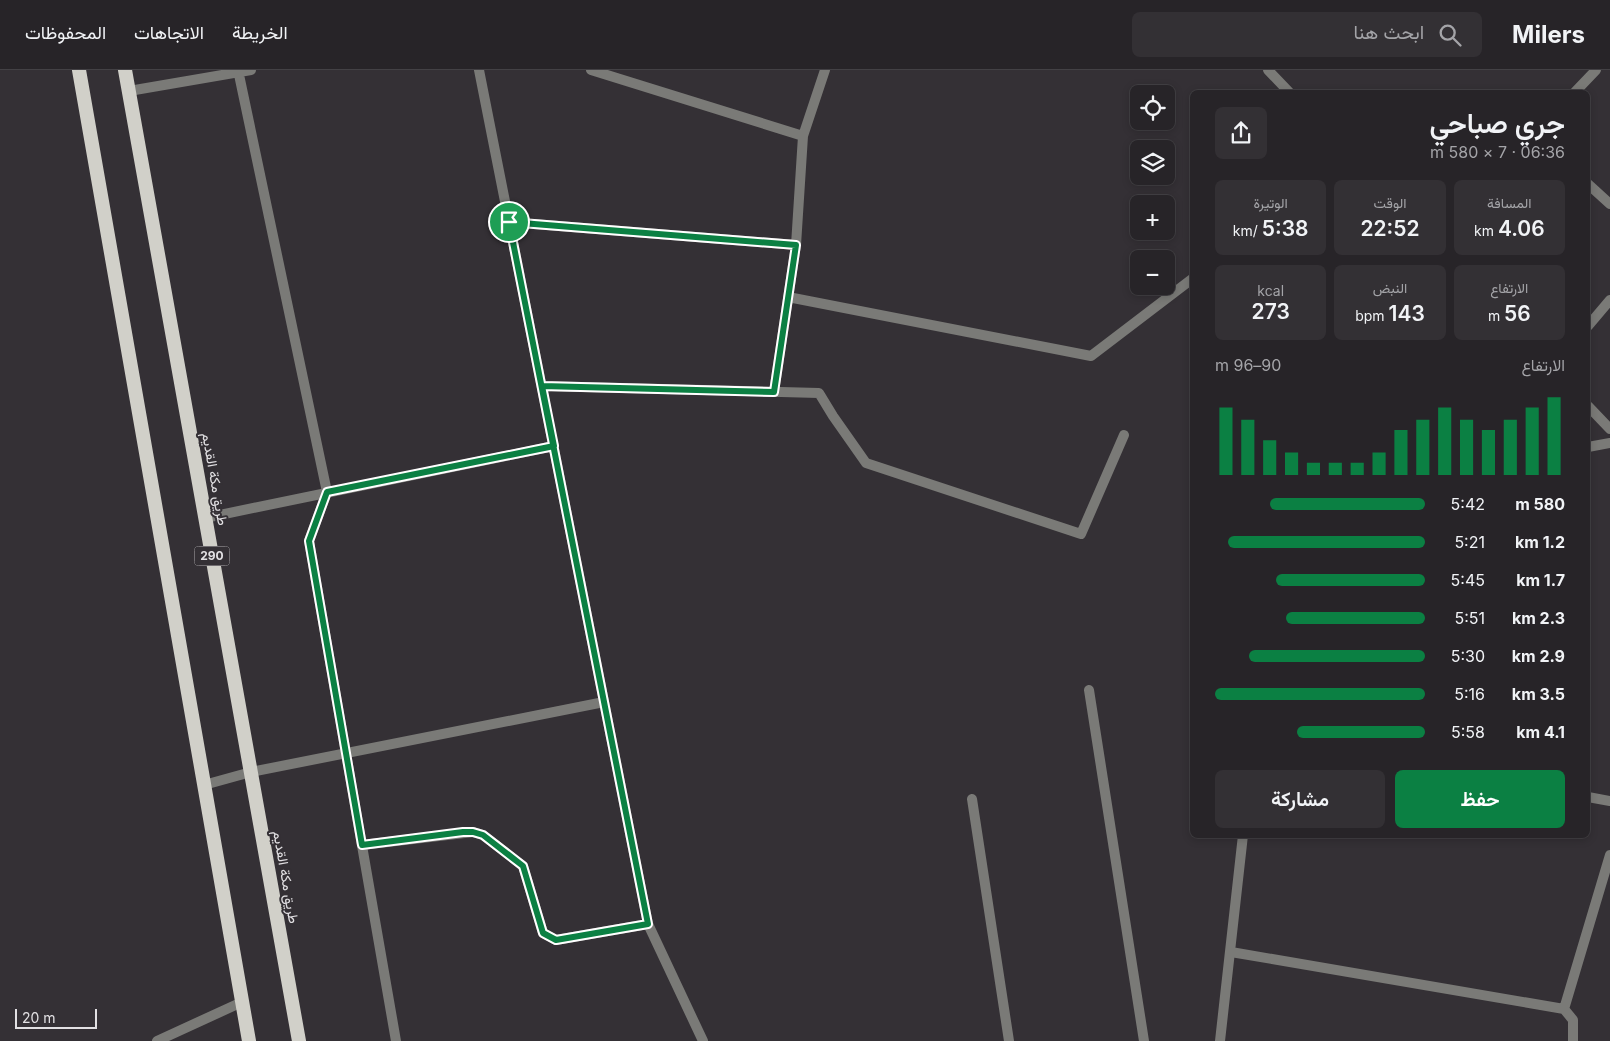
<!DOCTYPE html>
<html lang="ar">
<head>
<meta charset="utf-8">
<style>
	body { margin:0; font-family:Inter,Vazirmatn,sans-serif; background:#333034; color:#f1f3f6; direction:rtl; height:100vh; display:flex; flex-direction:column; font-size:19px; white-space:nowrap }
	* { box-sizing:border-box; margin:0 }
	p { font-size:16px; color:#a4a4a8 }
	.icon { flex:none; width:28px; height:28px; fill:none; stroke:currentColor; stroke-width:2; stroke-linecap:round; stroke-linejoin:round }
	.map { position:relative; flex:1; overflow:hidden; direction:ltr }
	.side { position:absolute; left:1190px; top:20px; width:400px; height:748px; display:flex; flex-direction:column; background:#272428; border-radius:8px; box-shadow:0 2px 8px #0003,0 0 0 1px #434145; direction:rtl }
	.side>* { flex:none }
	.buttons { position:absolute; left:1130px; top:15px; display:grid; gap:10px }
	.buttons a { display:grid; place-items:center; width:45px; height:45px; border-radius:8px; background:#272428; box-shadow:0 2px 8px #0003,0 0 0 1px #434145; font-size:25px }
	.scale { position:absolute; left:15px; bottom:12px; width:82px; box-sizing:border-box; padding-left:5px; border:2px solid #e2e0e3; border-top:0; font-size:14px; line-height:18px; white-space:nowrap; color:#e2e0e3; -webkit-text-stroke:4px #343035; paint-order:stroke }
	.pin { position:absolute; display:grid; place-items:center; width:42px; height:42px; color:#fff; margin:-21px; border:2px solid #fff; border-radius:50%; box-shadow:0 1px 5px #0007 }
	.round { display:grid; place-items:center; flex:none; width:52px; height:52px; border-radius:8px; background:#333034 }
	.summary { display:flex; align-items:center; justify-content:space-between; height:85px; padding:0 25px }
	h1 { font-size:28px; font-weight:600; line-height:38px }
	.metrics { display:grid; grid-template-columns:repeat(3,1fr); gap:8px; height:85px; padding:5px 25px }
	.metrics div { display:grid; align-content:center; border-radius:8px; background:#333034; text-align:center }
	.metrics b { font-size:21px; font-weight:600 }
	.metrics small { font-size:14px; font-weight:400 }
	.metrics p { font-size:14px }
	.chart { height:140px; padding:10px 25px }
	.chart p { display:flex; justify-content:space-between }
	.chart svg { width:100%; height:90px; margin-top:5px; stroke:#0b8043; stroke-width:6 }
	.button { display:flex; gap:10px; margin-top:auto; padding:10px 25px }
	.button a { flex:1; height:58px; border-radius:8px; background:#0b8043; color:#fff; font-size:20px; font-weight:600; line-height:58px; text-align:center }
	.button a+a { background:#333034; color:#f1f3f6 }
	ul { padding:0 25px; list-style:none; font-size:16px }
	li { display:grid; grid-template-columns:80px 60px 1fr; align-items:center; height:38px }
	li i { height:12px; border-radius:6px; background:#0b8043 }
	header { display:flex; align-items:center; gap:30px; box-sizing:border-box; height:70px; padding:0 25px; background:#272428; border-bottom:1px solid #434145 }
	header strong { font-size:24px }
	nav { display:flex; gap:28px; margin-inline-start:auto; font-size:18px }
	.search { width:350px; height:45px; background:#333034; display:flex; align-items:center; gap:12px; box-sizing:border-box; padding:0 18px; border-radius:8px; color:#a4a4a8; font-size:19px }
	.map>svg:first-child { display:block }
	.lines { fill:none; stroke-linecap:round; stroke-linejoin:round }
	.service { stroke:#7a7a77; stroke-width:10 }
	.minor { stroke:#7a7a77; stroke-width:10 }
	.trunk { stroke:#d1d0c9; stroke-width:14 }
	.route-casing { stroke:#fff; stroke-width:10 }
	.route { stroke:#0b8043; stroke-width:6 }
	.labels { text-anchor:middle; stroke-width:4; stroke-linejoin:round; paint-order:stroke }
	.shield { fill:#343035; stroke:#aeabaf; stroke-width:1 }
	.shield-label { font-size:12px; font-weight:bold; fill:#e2e0e3 }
	.street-label { font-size:14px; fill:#e2e0e3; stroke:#343035 }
</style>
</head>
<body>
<header>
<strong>Milers</strong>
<div class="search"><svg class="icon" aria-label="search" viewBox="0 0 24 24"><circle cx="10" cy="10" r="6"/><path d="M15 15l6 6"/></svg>ابحث هنا</div>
<nav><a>الخريطة</a><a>الاتجاهات</a><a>المحفوظات</a></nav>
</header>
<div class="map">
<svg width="1610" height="971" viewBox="0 0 1610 971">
	<rect width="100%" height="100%" fill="#343035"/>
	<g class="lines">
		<path class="service" d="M362 775 473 762 483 765 523 796 543 863 556 870 648 854"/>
		<path class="minor" d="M238 0 327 422 309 471 396 971
			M479 0 648 854 703 971
			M591 0 803 66
			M1268 0 1289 22
			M129 21 251 0
			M1575 22 1596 0
			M1588 114 1610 134
			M509 152 796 175 774 322
			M796 175 803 66 825 0
			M788 227 1091 286 1192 209
			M1588 256 1610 230
			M542 316 819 323 833 346 866 393 1081 464 1124 365
			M1588 336 1610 359
			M1588 377 1610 373
			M205 448 554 376
			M1089 620 1144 971
			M204 715 251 702 604 632
			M1588 727 1610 731
			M972 729 1009 971
			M1231 882 1564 939
			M157 971 242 932
			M1220 971 1243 765
			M1573 971V950L1564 939 1610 785"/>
		<path class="trunk" d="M79 0 249 971
			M125 0 299 971"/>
	</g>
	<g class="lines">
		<defs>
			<path id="route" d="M509 152C555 386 602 620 648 854L556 870 543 863 523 796 483 765 473 762H463L362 775 309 471 327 422 554 376 542 316 774 322 796 175 509 152"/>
		</defs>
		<use href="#route" class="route-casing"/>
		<use href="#route" class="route"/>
	</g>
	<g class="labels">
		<rect class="shield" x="194.5" y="476.5" width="35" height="19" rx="4"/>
		<g class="shield-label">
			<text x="212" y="490">290</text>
		</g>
		<g class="street-label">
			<text transform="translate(215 409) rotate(80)" y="5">طريق مكة القديم</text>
			<text transform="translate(286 807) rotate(80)" y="5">طريق مكة القديم</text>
		</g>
	</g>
</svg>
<div class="buttons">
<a><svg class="icon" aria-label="locate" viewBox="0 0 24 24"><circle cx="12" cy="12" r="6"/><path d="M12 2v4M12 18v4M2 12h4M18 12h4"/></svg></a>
<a><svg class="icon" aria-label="layers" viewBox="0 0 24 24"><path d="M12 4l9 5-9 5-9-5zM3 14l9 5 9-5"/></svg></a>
<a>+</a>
<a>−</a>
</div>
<div class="scale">20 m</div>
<div class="pin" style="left:509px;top:152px;background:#1e9e55"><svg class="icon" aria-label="arrive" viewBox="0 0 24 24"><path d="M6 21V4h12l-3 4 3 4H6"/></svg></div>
<section class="side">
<div class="summary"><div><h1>جري صباحي</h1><p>06:36 · 7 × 580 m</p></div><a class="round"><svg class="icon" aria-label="share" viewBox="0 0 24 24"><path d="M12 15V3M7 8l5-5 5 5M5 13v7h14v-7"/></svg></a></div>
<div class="metrics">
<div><p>المسافة</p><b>4.06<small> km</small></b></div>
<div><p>الوقت</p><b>22:52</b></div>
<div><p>الوتيرة</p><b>5:38<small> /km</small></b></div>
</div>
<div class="metrics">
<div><p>الارتفاع</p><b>56<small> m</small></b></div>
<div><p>النبض</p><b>143<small> bpm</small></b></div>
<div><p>kcal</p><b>273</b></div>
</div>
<div class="chart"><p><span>الارتفاع</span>90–96 m</p>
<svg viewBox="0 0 160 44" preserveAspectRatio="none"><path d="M5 44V11M15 44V17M25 44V27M35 44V33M45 44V38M55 44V38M65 44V38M75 44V33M85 44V22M95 44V17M105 44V11M115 44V17M125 44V22M135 44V17M145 44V11M155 44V6"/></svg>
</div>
<ul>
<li><b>580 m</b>5:42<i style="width:74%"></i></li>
<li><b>1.2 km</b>5:21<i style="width:94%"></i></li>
<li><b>1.7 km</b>5:45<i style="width:71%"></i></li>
<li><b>2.3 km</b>5:51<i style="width:66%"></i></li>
<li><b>2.9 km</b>5:30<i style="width:84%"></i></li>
<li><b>3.5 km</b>5:16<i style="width:100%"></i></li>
<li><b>4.1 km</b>5:58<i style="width:61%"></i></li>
</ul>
<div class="button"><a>حفظ</a><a>مشاركة</a></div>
</section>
</div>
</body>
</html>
